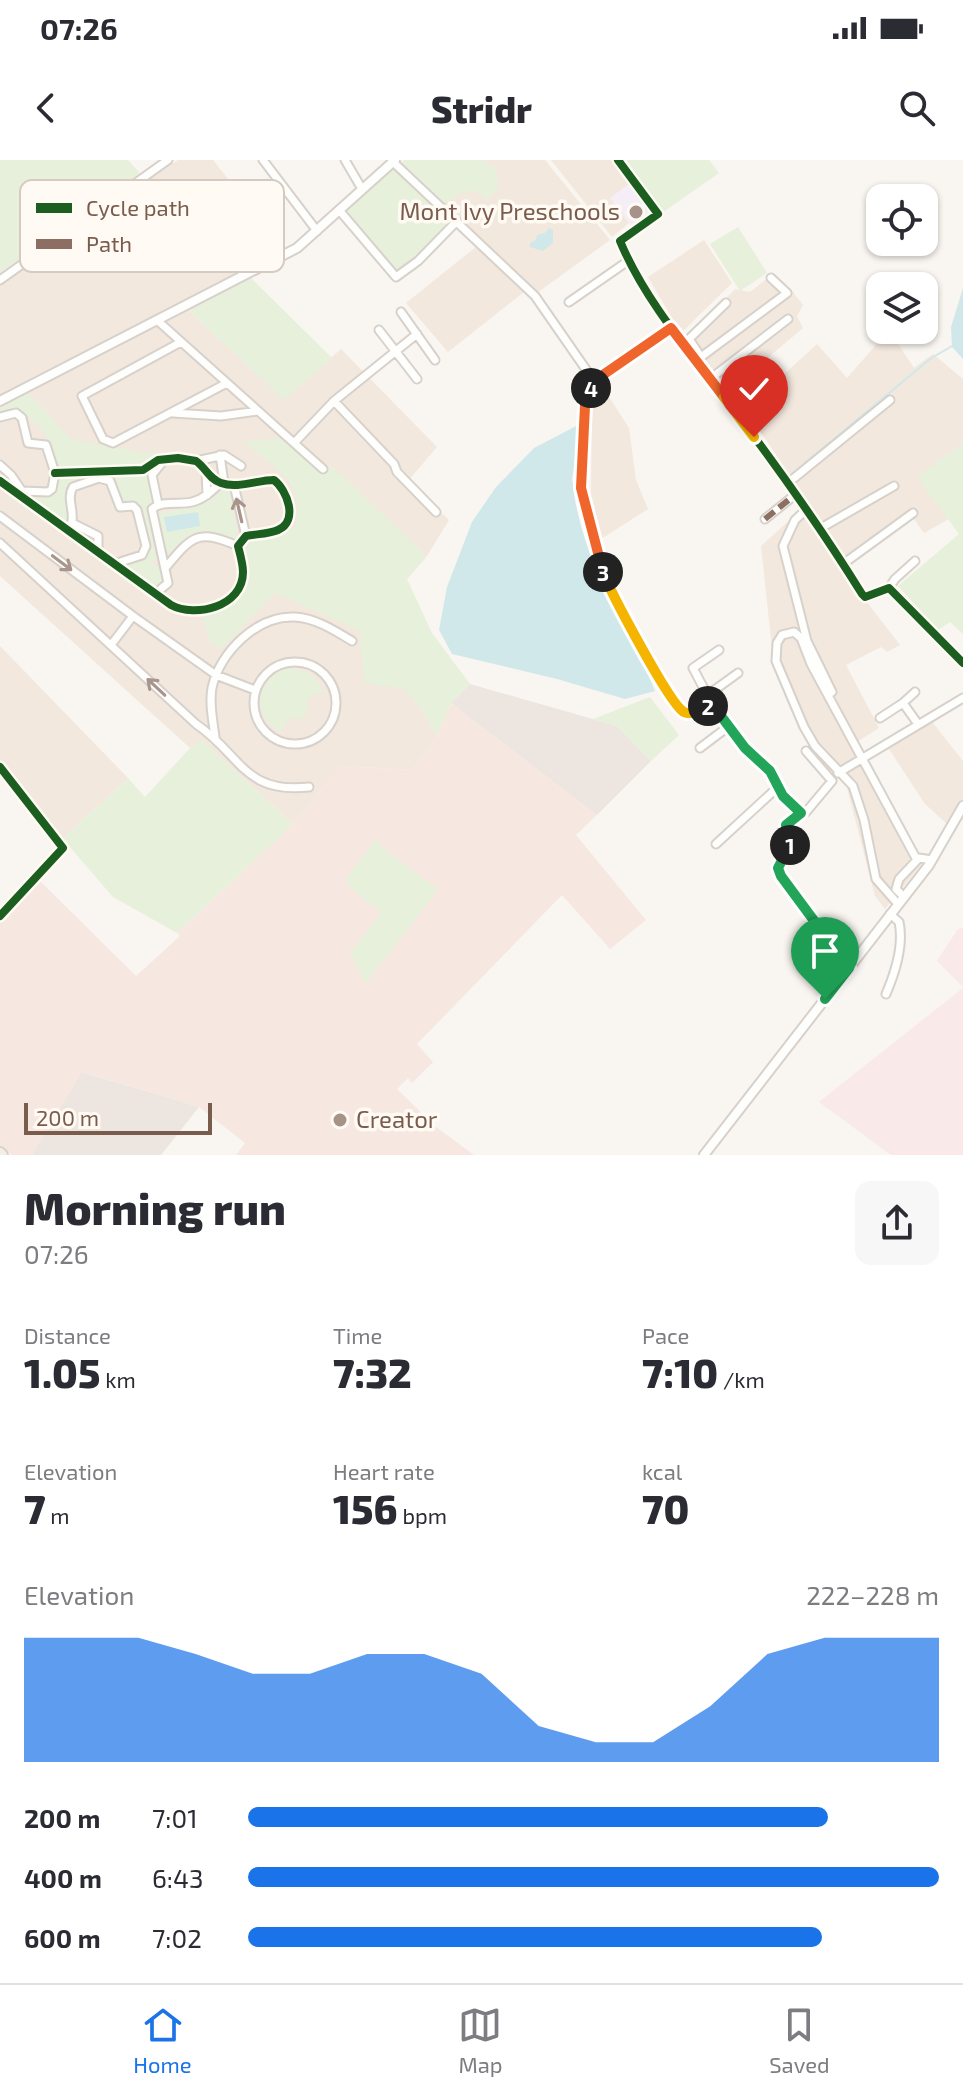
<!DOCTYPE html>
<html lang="en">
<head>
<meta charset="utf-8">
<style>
	body { margin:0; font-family:"Exo 2",sans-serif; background:#f7f7f7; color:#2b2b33; height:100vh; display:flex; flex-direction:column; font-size:30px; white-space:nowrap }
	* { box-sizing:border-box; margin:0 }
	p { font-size:26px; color:#7c7c81 }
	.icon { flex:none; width:44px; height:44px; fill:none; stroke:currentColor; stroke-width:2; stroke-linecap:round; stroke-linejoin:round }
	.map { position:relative; height:995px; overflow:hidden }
	.sheet { display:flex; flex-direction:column; background:#fff; flex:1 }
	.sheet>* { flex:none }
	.controls { position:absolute; left:866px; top:24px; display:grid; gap:16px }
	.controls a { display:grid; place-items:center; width:72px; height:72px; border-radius:16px; background:#fff; box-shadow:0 2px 6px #0004; font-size:40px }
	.scale { position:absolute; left:24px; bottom:20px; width:188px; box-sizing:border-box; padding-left:8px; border:4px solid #7a5c4d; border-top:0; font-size:22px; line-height:28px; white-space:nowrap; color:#7a5c4d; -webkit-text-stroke:6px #fffaf3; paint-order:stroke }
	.pin { position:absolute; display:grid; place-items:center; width:68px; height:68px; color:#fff; margin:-82px -34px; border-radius:50% 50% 50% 0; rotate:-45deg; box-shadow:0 0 8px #0007 }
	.pin .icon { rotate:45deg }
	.km { position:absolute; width:40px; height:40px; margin:-20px; border-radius:50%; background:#222; color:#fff; font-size:22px; line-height:40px; text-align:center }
	.round { display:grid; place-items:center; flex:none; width:84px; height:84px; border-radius:16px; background:#f7f7f7 }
	.summary { display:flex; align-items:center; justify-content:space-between; height:136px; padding:0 24px }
	h1 { font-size:44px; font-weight:800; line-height:60px }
	.stats { display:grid; grid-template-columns:repeat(3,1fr); gap:12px; height:136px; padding:8px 24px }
	.stats div { display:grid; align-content:center }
	.stats b { font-size:40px; font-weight:800 }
	.stats small { font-size:22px; font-weight:400 }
	.stats p { font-size:22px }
	.chart { height:224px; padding:16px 24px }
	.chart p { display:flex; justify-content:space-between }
	.chart svg { width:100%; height:144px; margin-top:8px; fill:#1a73e8; opacity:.7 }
	ul { padding:0 24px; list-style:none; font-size:26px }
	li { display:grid; grid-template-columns:128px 96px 1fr; align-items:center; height:60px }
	li i { height:20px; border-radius:10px; background:#1a73e8 }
	.status { display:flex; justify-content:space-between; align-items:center; height:56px; padding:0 40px; background:#fff; direction:ltr }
	.status svg { height:22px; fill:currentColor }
	header { display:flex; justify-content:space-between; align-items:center; height:104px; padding:0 24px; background:#fff; font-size:36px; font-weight:800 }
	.tabs { display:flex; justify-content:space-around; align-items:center; height:112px; border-top:2px solid #e1e1e2; background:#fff; font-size:22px; color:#7c7c81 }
	.tabs a { display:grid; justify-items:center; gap:4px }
	.tabs .active { color:#1a73e8 }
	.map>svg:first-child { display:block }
	.residential { fill:#f2e8de }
	.commercial { fill:#f6e8e1 }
	.industrial { fill:#ede5e0 }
	.education { fill:#f6eef6 }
	.medical { fill:#fae9e9 }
	.green { fill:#e7f0db }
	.water { fill:#d0e8ea }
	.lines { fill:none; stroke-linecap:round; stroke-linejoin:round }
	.stream { stroke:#d0e8ea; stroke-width:2 }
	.minor-casing { stroke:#d7d1cb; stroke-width:11 }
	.tertiary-casing { stroke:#d7d1cb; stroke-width:12 }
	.primary-casing { stroke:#dad1cc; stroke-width:14 }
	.minor { stroke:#fefefd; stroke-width:7 }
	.tertiary { stroke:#fefefd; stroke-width:8 }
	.primary { stroke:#f3eee8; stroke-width:10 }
	.quiet { stroke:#8d6e63; stroke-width:6; stroke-dasharray:12 6; stroke-linecap:butt }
	.cycleway-casing { stroke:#fffaf3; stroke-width:13 }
	.cycleway { stroke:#1b5e20; stroke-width:8 }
	.oneway { stroke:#a8958b }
	.split-1-casing { stroke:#fff; stroke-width:16 }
	.split-2-casing { stroke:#fff; stroke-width:16 }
	.split-3-casing { stroke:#fff; stroke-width:16 }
	.split-4-casing { stroke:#fff; stroke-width:16 }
	.split-5-casing { stroke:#fff; stroke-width:16 }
	.split-6-casing { stroke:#fff; stroke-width:16 }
	.split-1 { stroke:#22a559; stroke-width:10 }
	.split-2 { stroke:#22a559; stroke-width:10 }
	.split-3 { stroke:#f5b400; stroke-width:10 }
	.split-4 { stroke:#f0652b; stroke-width:10 }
	.split-5 { stroke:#f0652b; stroke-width:10 }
	.split-6 { stroke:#f5b400; stroke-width:10 }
	.poi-dot { fill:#a69286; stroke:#fffaf3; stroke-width:3 }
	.labels { text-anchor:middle; stroke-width:7; stroke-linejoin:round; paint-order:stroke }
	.poi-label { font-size:24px; fill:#7a5c4d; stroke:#fffaf3; text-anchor:end }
	.key { fill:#fffaf3; stroke:#d7cbc1; stroke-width:2 }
	.key-label { font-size:22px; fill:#7a5c4d }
</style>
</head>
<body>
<div class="status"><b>07:26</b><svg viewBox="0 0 49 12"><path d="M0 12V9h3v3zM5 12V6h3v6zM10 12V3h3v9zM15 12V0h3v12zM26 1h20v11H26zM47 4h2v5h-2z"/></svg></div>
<header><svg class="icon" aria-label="back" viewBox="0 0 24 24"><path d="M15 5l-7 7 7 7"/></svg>Stridr<svg class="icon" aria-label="search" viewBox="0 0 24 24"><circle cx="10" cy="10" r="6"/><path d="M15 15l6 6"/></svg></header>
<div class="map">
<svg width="963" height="995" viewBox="0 0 963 995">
	<rect width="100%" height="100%" fill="#f9f5f0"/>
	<path class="residential" d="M178 0H213L282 87 185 141 33 217 0 237V125Z
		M405 0H545L610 80 537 133 399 4Z
		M551 0H611L629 24 611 38 629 63 612 77Z
		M704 80 732 123 681 173 648 117Z
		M477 86 524 132 448 192 406 143Z
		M771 115 793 132 803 145 797 156 803 168 727 232 682 179 698 163 700 165 735 129 750 132Z
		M188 150 284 239 341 189 437 287 408 321 449 360 427 396 361 472 422 550 437 576 412 610 341 606 293 664 202 581 190 588 0 416V244Z
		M889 170 914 208 933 194 963 219V283L918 317 949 359 924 373 908 351 844 398 763 275 742 253 817 184 847 218Z
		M602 226 629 268 636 320 648 349 601 379 591 334 592 236Z
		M802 349 859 440 866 441 900 485 887 492 881 487 846 505 879 568 857 582 922 704 885 749 875 736 846 624 830 613 809 585 800 566 798 555 774 507 761 386Z
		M0 486 128 618 63 679 0 601Z
		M929 558 963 601V639L948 665 925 644 887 586Z"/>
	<path class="commercial" d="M451 543 597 655 576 675 646 760 610 789 562 735 417 884 433 902 412 923 408 918 397 929 436 967 474 995H236L245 983 199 947 83 912 32 995H12L0 986V762L39 720 136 816 180 776 177 773 293 664 341 606 412 610 437 576Z"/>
	<path class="industrial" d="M470 524 617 566 651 601 597 655 451 543Z
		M82 912 199 947 161 995H32Z"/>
	<path class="education" d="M629 24 650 52 631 65 610 38Z"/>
	<path class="medical" d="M963 768V827L937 801 958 769Z
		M963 828V995H891L819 942Z"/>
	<path class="green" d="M0 0H128L140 13 0 113Z
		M405 0H484L496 9 499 27 487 40C473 22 459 35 443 45L399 4Z
		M624 0H709L719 13 662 53Z
		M393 5 452 62 417 98 398 114 344 50Z
		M738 67 767 113 740 131 710 84Z
		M249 116 332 198 284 240 188 150Z
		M26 230 71 279 140 292 158 291 143 308 58 309 52 286 45 281 48 277 23 251 0 252V244Z
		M281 278 321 313 330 306 333 307 427 396 407 419 432 473 470 524 451 543 437 576 422 550 404 529 364 523 360 471 276 433 220 489 209 482 203 457C226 451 248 435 247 409 247 399 243 393 247 384 261 377 279 383 287 367L295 369C306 321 275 308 242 282Z
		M963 283V474L950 462 938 470 898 426 959 374 917 317Z
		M149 314 154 342 146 347 156 399 151 401 156 407 163 406C165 417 166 425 154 429L125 408V403L143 399 149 390 140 348 133 343H122L116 316Z
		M93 317C63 325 63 329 70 358L66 364 38 344V338L54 331 60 318Z
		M223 329 231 333 238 380 235 381C210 365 191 368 171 392L164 391 157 354C181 347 204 350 223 329Z
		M285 509C304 507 316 515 324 531L309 537 308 552 299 559 289 558 281 572C252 557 254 520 285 509Z
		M650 537 679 575 651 601 617 566 593 559Z
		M201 580 293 664 177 773 113 737 63 679 128 618 145 637 190 588Z
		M376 679 380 682 379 685 438 730 365 824 350 794 381 752 350 728 346 719Z"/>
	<path class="water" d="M549 68 553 70V83L543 91 530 87V83L536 80 537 75 545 73Z
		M963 128V199L952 187 951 167Z
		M580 264 572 320 604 427 641 498 655 531 625 539 557 519 452 494 439 470 447 427 472 362 496 327 534 288Z
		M198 352 200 366 167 372 164 357Z"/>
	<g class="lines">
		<path class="stream" d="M794 312 930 199 952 186"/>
		<defs>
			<path id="minor" d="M263 0 317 71
				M345 0 362 29
				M392 1 535 136 594 221
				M339 50 396 117 418 101 457 61
				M0 120 168 0
				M569 142 628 101
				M726 143 689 179 701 197 787 133 771 118
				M401 152 435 200
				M158 161 323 309
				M671 168 594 221C584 241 585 259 583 281 582 299 578 319 581 336 591 395 619 444 647 495 654 508 672 545 684 552 692 557 705 547 712 544L745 588 770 611 783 636 801 653
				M379 170 417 219
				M181 182 82 236 103 279 113 283 227 223
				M710 219 788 159
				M334 241 417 174
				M173 253 221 256 258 251
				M0 257 16 253 22 258 28 283 46 285 55 313 52 329 48 332 22 331 11 315 0 305
				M294 283 334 241 394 304 397 312 436 352
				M220 295 224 323
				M196 301 224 295 241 306
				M206 312 207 335
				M0 321 171 445C195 458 243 447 243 412 243 404 240 394 238 386L246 376C256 374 269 374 278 370 299 361 287 330 274 320 258 320 237 329 221 323 209 319 205 307 196 301L178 298 158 300 143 310 55 313
				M788 323 890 240
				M234 325 246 376
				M158 344 152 315 164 300
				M807 349 795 360 783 386 807 481 832 532
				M0 356 133 456 111 485
				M765 359 796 334
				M72 363 98 376V392
				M821 368 894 326
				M69 369C78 355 65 340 73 327L99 318 110 321 120 347 133 346 137 350 146 386 142 395 114 404
				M0 383 196 564C241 594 243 634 309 627
				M843 404 913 353
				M166 407C193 375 198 369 238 386
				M889 428 895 419 915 401
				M155 434 168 423 152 349C162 340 179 345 192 342 204 339 212 331 220 323
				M133 456 216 515 255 530
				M254 543a41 41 0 1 1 82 0a41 41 0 1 1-82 0Z
				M709 534 738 513
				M903 543 915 532
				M712 544 693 508 719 490
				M880 558 903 543 918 564
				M215 577C213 561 209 543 212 528 219 493 257 455 295 457 315 458 334 470 352 481
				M700 588 729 566
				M806 591 832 621 806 652 801 653 786 665 790 687 780 704 779 712 849 808
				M0 607 63 688 0 756
				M838 613 963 538
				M716 684 778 627
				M904 737 896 729 899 719 919 698 932 700
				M898 744 876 719 864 660 853 626 815 586 804 567 776 501 777 483 782 475 794 472 801 478 811 504 917 700
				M886 834C895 813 904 785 899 762L890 754"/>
			<path id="tertiary" d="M618 0 658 54 620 81C645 141 690 192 729 243 776 305 821 368 862 434L865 437 889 428 963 503
				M0 241 297 88 395 0
				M704 995 929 705 963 646"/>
			<path id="primary" d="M0 993 2 995"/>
		</defs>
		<use href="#minor" class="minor-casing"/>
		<use href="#tertiary" class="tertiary-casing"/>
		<use href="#primary" class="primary-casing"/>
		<use href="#minor" class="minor"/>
		<use href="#tertiary" class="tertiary"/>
		<use href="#primary" class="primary"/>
		<path class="quiet" d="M765 359 796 334"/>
		<defs>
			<path id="cycleway" d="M618 0 658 54 620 81C645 141 690 192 729 243 776 305 821 368 862 434L865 437 889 428 963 503
				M671 168 594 221C584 241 585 259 583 281 582 299 578 319 581 336 591 395 619 444 647 495 654 508 672 545 684 552 692 557 705 547 712 544L745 588 770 611 783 636 801 653
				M0 321 171 445C195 458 243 447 243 412 243 404 240 394 238 386L246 376C256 374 269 374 278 370 299 361 287 330 274 320 258 320 237 329 221 323 209 319 205 307 196 301L178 298 158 300 143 310 55 313
				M0 607 63 688 0 756"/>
		</defs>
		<use href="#cycleway" class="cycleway-casing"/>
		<use href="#cycleway" class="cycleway"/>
	</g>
	<defs><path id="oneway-shaft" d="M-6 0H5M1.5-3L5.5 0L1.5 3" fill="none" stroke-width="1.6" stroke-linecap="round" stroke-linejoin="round" transform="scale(2)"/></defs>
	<g class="oneway">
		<use href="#oneway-shaft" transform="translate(239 350) rotate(-103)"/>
		<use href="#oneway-shaft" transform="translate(62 403) rotate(37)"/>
		<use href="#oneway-shaft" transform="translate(156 527) rotate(-137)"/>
	</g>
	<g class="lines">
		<defs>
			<path id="split-1" d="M790 685 778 708 781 716 849 808 825 839"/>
			<path id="split-2" d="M708 546 712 544 745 588 770 611 783 636 801 653 786 665 790 685"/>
			<path id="split-3" d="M603 412C610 431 670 545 684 552 692 556 701 549 708 546"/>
			<path id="split-4" d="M591 228 585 246 581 328 603 412"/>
			<path id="split-5" d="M591 228 594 221 671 168 724 237"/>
			<path id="split-6" d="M724 237 754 277"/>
		</defs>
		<use href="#split-1" class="split-1-casing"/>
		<use href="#split-2" class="split-2-casing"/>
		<use href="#split-3" class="split-3-casing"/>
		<use href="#split-4" class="split-4-casing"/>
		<use href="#split-5" class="split-5-casing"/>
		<use href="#split-6" class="split-6-casing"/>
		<use href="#split-1" class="split-1"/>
		<use href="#split-2" class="split-2"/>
		<use href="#split-3" class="split-3"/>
		<use href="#split-4" class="split-4"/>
		<use href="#split-5" class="split-5"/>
		<use href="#split-6" class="split-6"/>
	</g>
	<g class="poi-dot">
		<circle cx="636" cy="52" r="8"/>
		<circle cx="340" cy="960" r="8"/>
	</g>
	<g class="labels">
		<g class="poi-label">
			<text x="620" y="60">Mont Ivy Preschools</text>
			<text x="356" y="968" text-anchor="start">Creator</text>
		</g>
	</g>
	<rect x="20" y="20" width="264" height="92" rx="12" class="key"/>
	<rect x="36" y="43" width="36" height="10" fill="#1b5e20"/>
	<rect x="36" y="79" width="36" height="10" fill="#8d6e63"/>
	<g class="key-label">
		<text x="86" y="56">Cycle path</text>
		<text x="86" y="92">Path</text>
	</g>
</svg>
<div class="controls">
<a><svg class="icon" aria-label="locate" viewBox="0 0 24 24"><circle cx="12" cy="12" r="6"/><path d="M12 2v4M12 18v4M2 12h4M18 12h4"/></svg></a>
<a><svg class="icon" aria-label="layers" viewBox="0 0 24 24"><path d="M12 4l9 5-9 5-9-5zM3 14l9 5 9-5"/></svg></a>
</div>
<div class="scale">200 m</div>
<div class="pin" style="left:825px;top:839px;background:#1e9e55"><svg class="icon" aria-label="arrive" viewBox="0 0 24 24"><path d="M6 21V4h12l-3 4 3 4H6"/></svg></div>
<div class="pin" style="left:754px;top:277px;background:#d93025"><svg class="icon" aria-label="check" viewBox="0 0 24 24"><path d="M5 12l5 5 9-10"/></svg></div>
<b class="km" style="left:790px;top:685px">1</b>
<b class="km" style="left:708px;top:546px">2</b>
<b class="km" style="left:603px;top:412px">3</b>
<b class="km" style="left:591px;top:228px">4</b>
</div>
<section class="sheet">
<div class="summary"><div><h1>Morning run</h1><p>07:26</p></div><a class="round"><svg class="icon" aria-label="share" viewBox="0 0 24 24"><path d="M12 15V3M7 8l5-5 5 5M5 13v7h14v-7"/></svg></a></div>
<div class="stats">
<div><p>Distance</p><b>1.05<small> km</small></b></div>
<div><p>Time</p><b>7:32</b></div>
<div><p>Pace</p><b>7:10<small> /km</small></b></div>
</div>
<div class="stats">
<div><p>Elevation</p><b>7<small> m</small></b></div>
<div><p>Heart rate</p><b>156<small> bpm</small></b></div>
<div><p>kcal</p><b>70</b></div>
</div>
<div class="chart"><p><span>Elevation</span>222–228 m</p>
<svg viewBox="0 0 160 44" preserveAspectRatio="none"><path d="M0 44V6L10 6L20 6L30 11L40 17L50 17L60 11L70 11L80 17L90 33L100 38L110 38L120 27L130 11L140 6L150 6L160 6V44z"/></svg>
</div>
<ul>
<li><b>200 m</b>7:01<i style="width:84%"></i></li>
<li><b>400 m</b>6:43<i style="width:100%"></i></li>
<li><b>600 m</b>7:02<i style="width:83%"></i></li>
</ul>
</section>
<nav class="tabs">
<a class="active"><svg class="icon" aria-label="home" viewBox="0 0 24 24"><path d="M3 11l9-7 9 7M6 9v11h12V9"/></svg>Home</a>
<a><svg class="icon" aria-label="map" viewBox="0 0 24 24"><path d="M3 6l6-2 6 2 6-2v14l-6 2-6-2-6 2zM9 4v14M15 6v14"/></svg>Map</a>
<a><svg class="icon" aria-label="saved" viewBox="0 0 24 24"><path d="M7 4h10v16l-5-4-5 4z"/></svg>Saved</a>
</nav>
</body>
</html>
